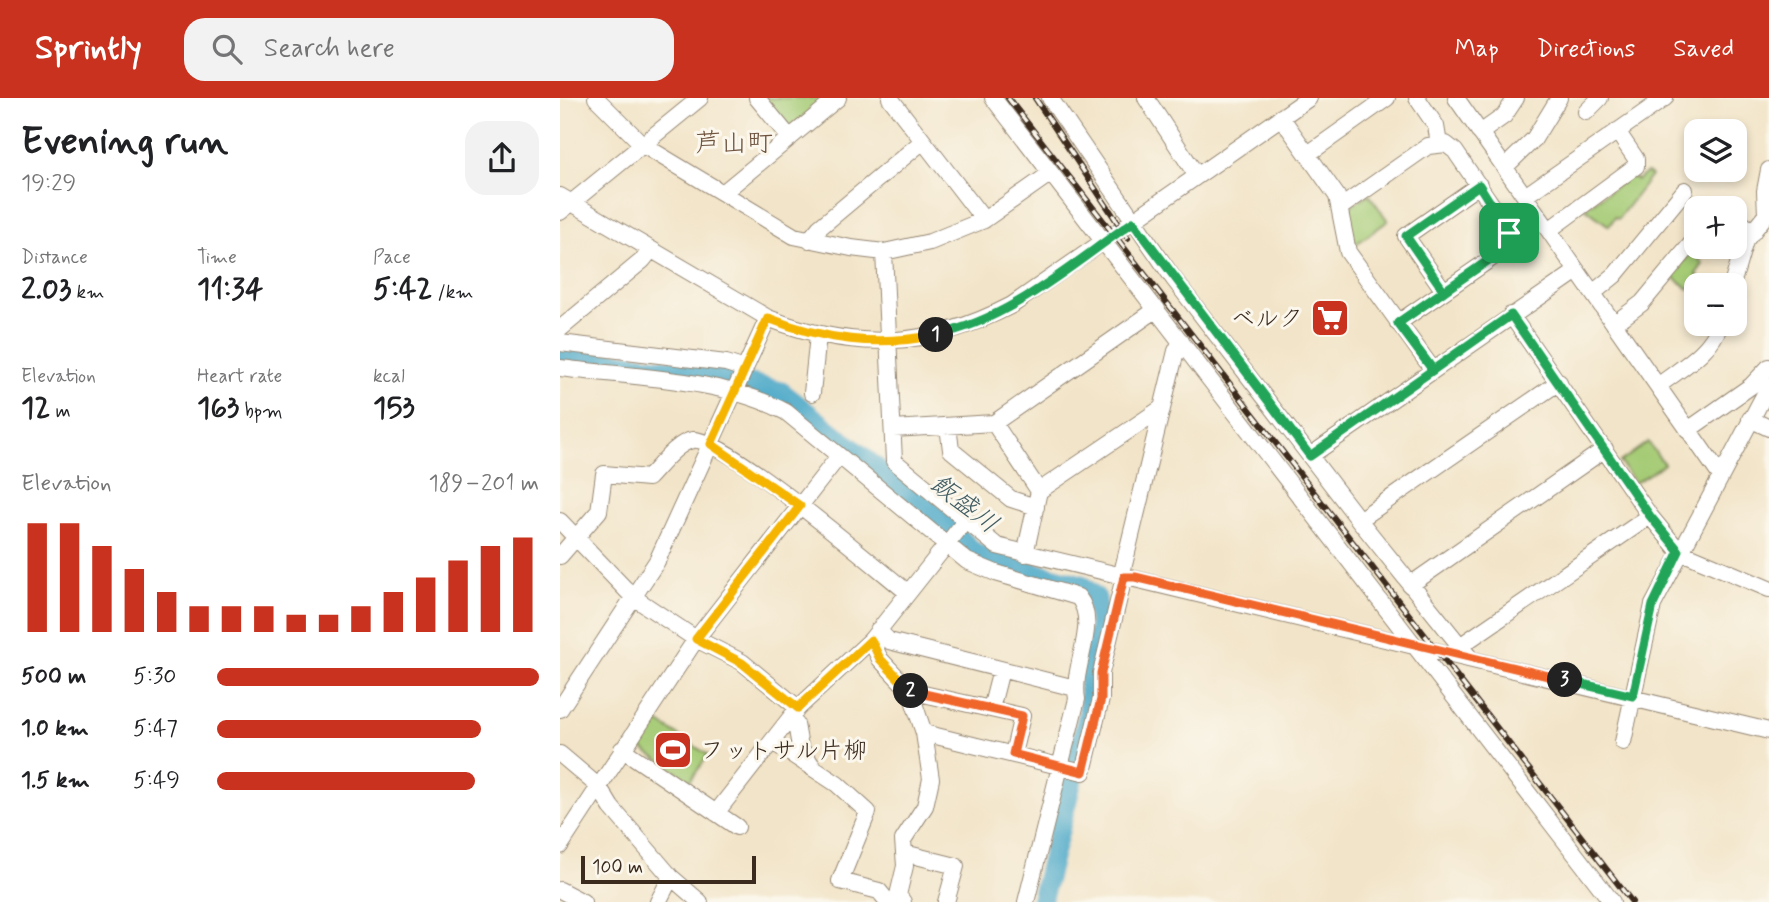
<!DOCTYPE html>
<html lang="en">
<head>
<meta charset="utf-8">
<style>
	body { margin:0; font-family:Mynerve,"Klee One",sans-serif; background:#f2f2f2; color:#202124; height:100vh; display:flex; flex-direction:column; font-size:26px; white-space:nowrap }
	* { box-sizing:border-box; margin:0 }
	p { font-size:23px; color:#757577 }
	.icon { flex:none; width:38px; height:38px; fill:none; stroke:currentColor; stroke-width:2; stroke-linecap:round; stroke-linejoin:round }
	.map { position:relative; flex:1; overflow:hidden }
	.details { display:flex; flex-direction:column; background:#fff; width:560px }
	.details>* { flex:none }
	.fabs { position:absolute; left:1124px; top:21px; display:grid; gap:14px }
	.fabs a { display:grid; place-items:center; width:63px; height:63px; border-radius:14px; background:#fff; box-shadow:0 4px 10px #0003; font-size:35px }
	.scale { position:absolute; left:21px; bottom:18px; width:175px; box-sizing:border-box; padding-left:7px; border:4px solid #3b2a1e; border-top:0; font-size:19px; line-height:24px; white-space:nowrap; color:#3b2a1e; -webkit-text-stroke:5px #fbf7ec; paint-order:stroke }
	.pin { position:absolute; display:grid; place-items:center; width:60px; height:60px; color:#fff; margin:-30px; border-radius:14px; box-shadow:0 4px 10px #0006 }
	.km { position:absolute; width:35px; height:35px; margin:-18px; border-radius:50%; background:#222; color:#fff; font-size:19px; line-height:35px; text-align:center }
	.round { display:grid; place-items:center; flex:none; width:74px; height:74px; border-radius:21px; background:#f2f2f2 }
	.headline { display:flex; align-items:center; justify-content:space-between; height:119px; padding:0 21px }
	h1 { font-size:38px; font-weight:800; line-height:52px }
	.metrics { display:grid; grid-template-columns:repeat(3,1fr); gap:10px; height:119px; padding:7px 21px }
	.metrics div { display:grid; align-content:center }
	.metrics b { font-size:30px; font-weight:800 }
	.metrics small { font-size:19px; font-weight:400 }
	.metrics p { font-size:19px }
	.chart { height:196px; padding:14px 21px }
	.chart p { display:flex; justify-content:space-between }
	.chart svg { width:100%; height:126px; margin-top:7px; stroke:#c8321e; stroke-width:6 }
	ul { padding:0 21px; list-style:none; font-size:23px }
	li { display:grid; grid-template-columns:112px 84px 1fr; align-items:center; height:52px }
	li i { height:18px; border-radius:9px; background:#c8321e }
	header { display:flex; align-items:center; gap:42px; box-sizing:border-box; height:98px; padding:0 35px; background:#c8321e; color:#fff }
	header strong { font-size:33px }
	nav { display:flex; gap:38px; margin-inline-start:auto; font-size:24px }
	.search { width:490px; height:63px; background:#f2f2f2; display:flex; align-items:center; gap:18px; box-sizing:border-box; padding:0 24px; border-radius:21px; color:#757577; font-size:26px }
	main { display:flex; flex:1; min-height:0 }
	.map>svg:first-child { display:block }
	.green { fill:#a5cb75; stroke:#707a4a; stroke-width:2 }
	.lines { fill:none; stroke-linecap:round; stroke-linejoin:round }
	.river { stroke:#4aa7c8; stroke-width:21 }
	.minor-casing { stroke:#968773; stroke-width:18 }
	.minor { stroke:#fff; stroke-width:16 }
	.rail-casing { stroke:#3b2a1e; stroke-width:6 }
	.rail { stroke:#fbf7ec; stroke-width:3.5; stroke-dasharray:10; stroke-linecap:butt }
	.split-1-casing { stroke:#fff; stroke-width:14 }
	.split-2-casing { stroke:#fff; stroke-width:14 }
	.split-3-casing { stroke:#fff; stroke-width:14 }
	.split-4-casing { stroke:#fff; stroke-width:14 }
	.split-1 { stroke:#22a559; stroke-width:9 }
	.split-2 { stroke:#f5b400; stroke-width:9 }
	.split-3 { stroke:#f0652b; stroke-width:9 }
	.split-4 { stroke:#22a559; stroke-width:9 }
	.labels { text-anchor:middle; stroke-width:6; stroke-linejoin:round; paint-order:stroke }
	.poi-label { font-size:24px; fill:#3b2a1e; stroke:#fbf7ec; text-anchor:end }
	.neighbourhood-label { font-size:26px; fill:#6f5440; stroke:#fbf7ec }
	.water-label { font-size:26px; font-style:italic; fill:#415c62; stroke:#fbf7ec }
</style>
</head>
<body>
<header>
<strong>Sprintly</strong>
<div class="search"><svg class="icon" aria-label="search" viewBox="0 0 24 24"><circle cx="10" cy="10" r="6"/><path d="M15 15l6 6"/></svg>Search here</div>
<nav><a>Map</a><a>Directions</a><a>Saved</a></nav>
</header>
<main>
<section class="details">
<div class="headline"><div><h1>Evening run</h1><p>19:29</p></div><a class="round"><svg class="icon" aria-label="share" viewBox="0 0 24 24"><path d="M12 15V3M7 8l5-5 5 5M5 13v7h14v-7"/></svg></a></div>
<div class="metrics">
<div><p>Distance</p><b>2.03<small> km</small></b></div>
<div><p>Time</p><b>11:34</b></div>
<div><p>Pace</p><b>5:42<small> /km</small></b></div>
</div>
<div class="metrics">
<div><p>Elevation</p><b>12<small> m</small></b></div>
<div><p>Heart rate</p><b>163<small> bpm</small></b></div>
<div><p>kcal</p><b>153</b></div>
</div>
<div class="chart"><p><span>Elevation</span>189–201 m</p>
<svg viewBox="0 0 160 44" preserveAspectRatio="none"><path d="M5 44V6M15 44V6M25 44V14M35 44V22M45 44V30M55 44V35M65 44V35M75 44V35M85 44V38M95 44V38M105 44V35M115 44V30M125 44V25M135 44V19M145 44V14M155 44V11"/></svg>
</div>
<ul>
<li><b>500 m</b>5:30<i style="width:100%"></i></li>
<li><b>1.0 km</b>5:47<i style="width:82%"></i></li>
<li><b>1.5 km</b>5:49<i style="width:80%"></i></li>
</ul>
</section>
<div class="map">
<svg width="1209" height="804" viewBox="0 0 1209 804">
	<rect width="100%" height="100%" fill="#fbf7ec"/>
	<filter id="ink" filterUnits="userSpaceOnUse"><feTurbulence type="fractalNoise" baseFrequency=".0143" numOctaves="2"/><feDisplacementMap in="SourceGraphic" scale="14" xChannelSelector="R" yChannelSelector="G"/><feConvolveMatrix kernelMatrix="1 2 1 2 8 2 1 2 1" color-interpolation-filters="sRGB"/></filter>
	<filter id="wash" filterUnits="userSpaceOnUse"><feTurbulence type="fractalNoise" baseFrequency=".00686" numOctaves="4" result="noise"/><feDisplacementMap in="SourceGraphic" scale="28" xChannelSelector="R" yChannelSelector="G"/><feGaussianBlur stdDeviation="1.57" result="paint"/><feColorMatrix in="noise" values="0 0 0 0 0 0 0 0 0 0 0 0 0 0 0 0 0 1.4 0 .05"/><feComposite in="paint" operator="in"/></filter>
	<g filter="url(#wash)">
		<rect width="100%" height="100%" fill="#f2e4c8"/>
		<path class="green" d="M200 0H268L230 31Z
			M1087 75 1091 78 1058 121 1055 119 1049 128 1025 110 1071 78 1077 82Z
			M809 96 828 123 792 149 786 111Z
			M1136 149 1146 153 1139 162 1143 166 1136 176 1139 178 1129 191 1111 177Z
			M1088 344 1104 366 1075 385 1060 364Z
			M95 622 148 657 130 683 78 648Z"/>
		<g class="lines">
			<path class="river" d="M0 257 165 279 221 294 374 416 415 455 432 463 521 487 536 500 540 531 530 565 529 615 481 804"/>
		</g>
	</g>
	<g filter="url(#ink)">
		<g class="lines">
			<defs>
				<path id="minor" d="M36 0 83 47 234 138 291 150 324 154 370 144 424 122 491 75
					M197 0 230 40
					M330 0 424 122
					M433 0 1052 804
					M490 0 613 180 799 422 909 559
					M586 0 637 78
					M857 0 876 28 879 46
					M896 0 1160 377
					M1026 14 1040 0
					M721 19 777 98 788 154 873 272
					M920 35 944 18 956 0
					M748 56 827 0
					M945 69 974 41 999 0
					M164 94 278 0
					M0 98 208 220C295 254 369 250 452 207L749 0
					M965 98 1105 0
					M781 109 868 48 886 46 895 53 947 129 949 143 939 155 838 225
					M1159 110H1163
					M0 114 140 0
					M1174 119 1193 134
					M989 132 1076 68V61L1057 33
					M249 142 259 130 363 43
					M324 154 334 363 437 448 1209 633
					M1172 187 1185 143 1206 117 1205 93 1209 72
					M884 193 846 138 919 87
					M1033 195 1055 177 1125 92
					M951 217 1090 418 1119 453 1209 491
					M1054 226 1082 205 1136 140
					M0 231 83 162 91 152
					M0 245 166 265 185 271
					M0 270C71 279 163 280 226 314L407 463 436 475 518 499C540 526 511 568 517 601L466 804
					M1098 288C1121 270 1151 254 1160 226
					M252 295 258 237
					M1190 321 1209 330
					M434 325 479 393 465 456
					M388 328 391 352 451 401 476 409
					M333 331 434 325 597 211
					M1128 332 1191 288 1209 269
					M750 358 1017 173
					M479 393 602 310
					M799 422 999 284
					M0 423 73 499 136 541 182 564 238 610 311 542 406 422
					M0 458 39 413 44 376 88 380C99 369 117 344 133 342 163 338 316 469 347 494
					M561 479 616 253 621 243
					M850 487 1045 351
					M318 532 329 543 515 590
					M311 542 320 561 350 593 364 635 371 681 365 708 343 742 345 768 338 797 343 804
					M900 548 1090 418
					M350 593 462 618 453 656
					M0 611 97 463 208 220
					M431 611 441 572
					M236 626 240 649 251 666
					M364 635 523 674 541 601V575L564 479
					M213 644 277 686 308 714 280 783 319 793 328 804
					M1063 644 1093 507 1209 288
					M62 651 177 729
					M0 656 39 689 51 709 111 779 140 804
					M156 715 238 610
					M0 748 136 541 279 358
					M344 755 396 768 386 804
					M0 792 23 804
					M98 804 111 779"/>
			</defs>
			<use href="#minor" class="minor-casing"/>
			<use href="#minor" class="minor"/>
			<defs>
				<path id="rail" d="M448 0 1072 804
					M475 0 568 140"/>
			</defs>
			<use href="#rail" class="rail-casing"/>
			<use href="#rail" class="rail"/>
		</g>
	</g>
	<g class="lines" filter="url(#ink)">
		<defs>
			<path id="split-1" d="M376 237C450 222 512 166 573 124L750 358 873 272 838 225 939 155 947 148 949 135"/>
			<path id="split-2" d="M351 593 320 561 311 542 238 610 182 565 136 541 240 408 151 346 208 220C264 242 316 249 376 237"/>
			<path id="split-3" d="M351 593 462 618 453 656 523 674 541 601V575L564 479H575L1005 582"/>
			<path id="split-4" d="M949 135 919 87 846 138 884 193 838 225 873 272 951 217 1090 418 1119 453 1093 507 1073 598 1005 582"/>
		</defs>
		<use href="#split-1" class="split-1-casing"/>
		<use href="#split-2" class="split-2-casing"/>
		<use href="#split-3" class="split-3-casing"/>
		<use href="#split-4" class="split-4-casing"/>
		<use href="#split-1" class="split-1"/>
		<use href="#split-2" class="split-2"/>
		<use href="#split-3" class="split-3"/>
		<use href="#split-4" class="split-4"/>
	</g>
	<defs>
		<symbol id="supermarket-square" viewBox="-11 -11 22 22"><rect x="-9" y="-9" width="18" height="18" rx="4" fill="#c8321e" stroke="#fbf7ec"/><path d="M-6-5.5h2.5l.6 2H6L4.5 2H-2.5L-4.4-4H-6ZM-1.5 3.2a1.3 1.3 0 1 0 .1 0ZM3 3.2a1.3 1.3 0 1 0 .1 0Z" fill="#fff"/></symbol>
		<symbol id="stadium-square" viewBox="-11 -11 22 22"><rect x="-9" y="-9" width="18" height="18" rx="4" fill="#c8321e" stroke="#fbf7ec"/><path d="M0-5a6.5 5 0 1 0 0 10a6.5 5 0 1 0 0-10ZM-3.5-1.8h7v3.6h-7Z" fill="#fff"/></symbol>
	</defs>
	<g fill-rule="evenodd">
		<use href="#supermarket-square" x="748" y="198" width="44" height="44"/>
		<use href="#stadium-square" x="91" y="630" width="44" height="44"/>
	</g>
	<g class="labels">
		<g class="poi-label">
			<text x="743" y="228">ベルク</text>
			<text x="140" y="660" text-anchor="start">フットサル片柳</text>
		</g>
		<g class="neighbourhood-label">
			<text x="174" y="53">芦山町</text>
		</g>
		<g class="water-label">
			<text transform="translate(405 405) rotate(38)" y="9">飯盛川</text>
		</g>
	</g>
</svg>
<div class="fabs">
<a><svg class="icon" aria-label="layers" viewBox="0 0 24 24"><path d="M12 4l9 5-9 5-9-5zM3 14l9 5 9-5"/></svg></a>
<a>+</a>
<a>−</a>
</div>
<div class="scale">100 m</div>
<div class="pin" style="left:949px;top:135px;background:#1e9e55"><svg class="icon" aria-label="arrive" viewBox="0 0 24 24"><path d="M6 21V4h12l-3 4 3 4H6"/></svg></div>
<b class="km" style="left:376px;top:237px">1</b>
<b class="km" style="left:351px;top:593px">2</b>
<b class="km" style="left:1005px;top:582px">3</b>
</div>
</main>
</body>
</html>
